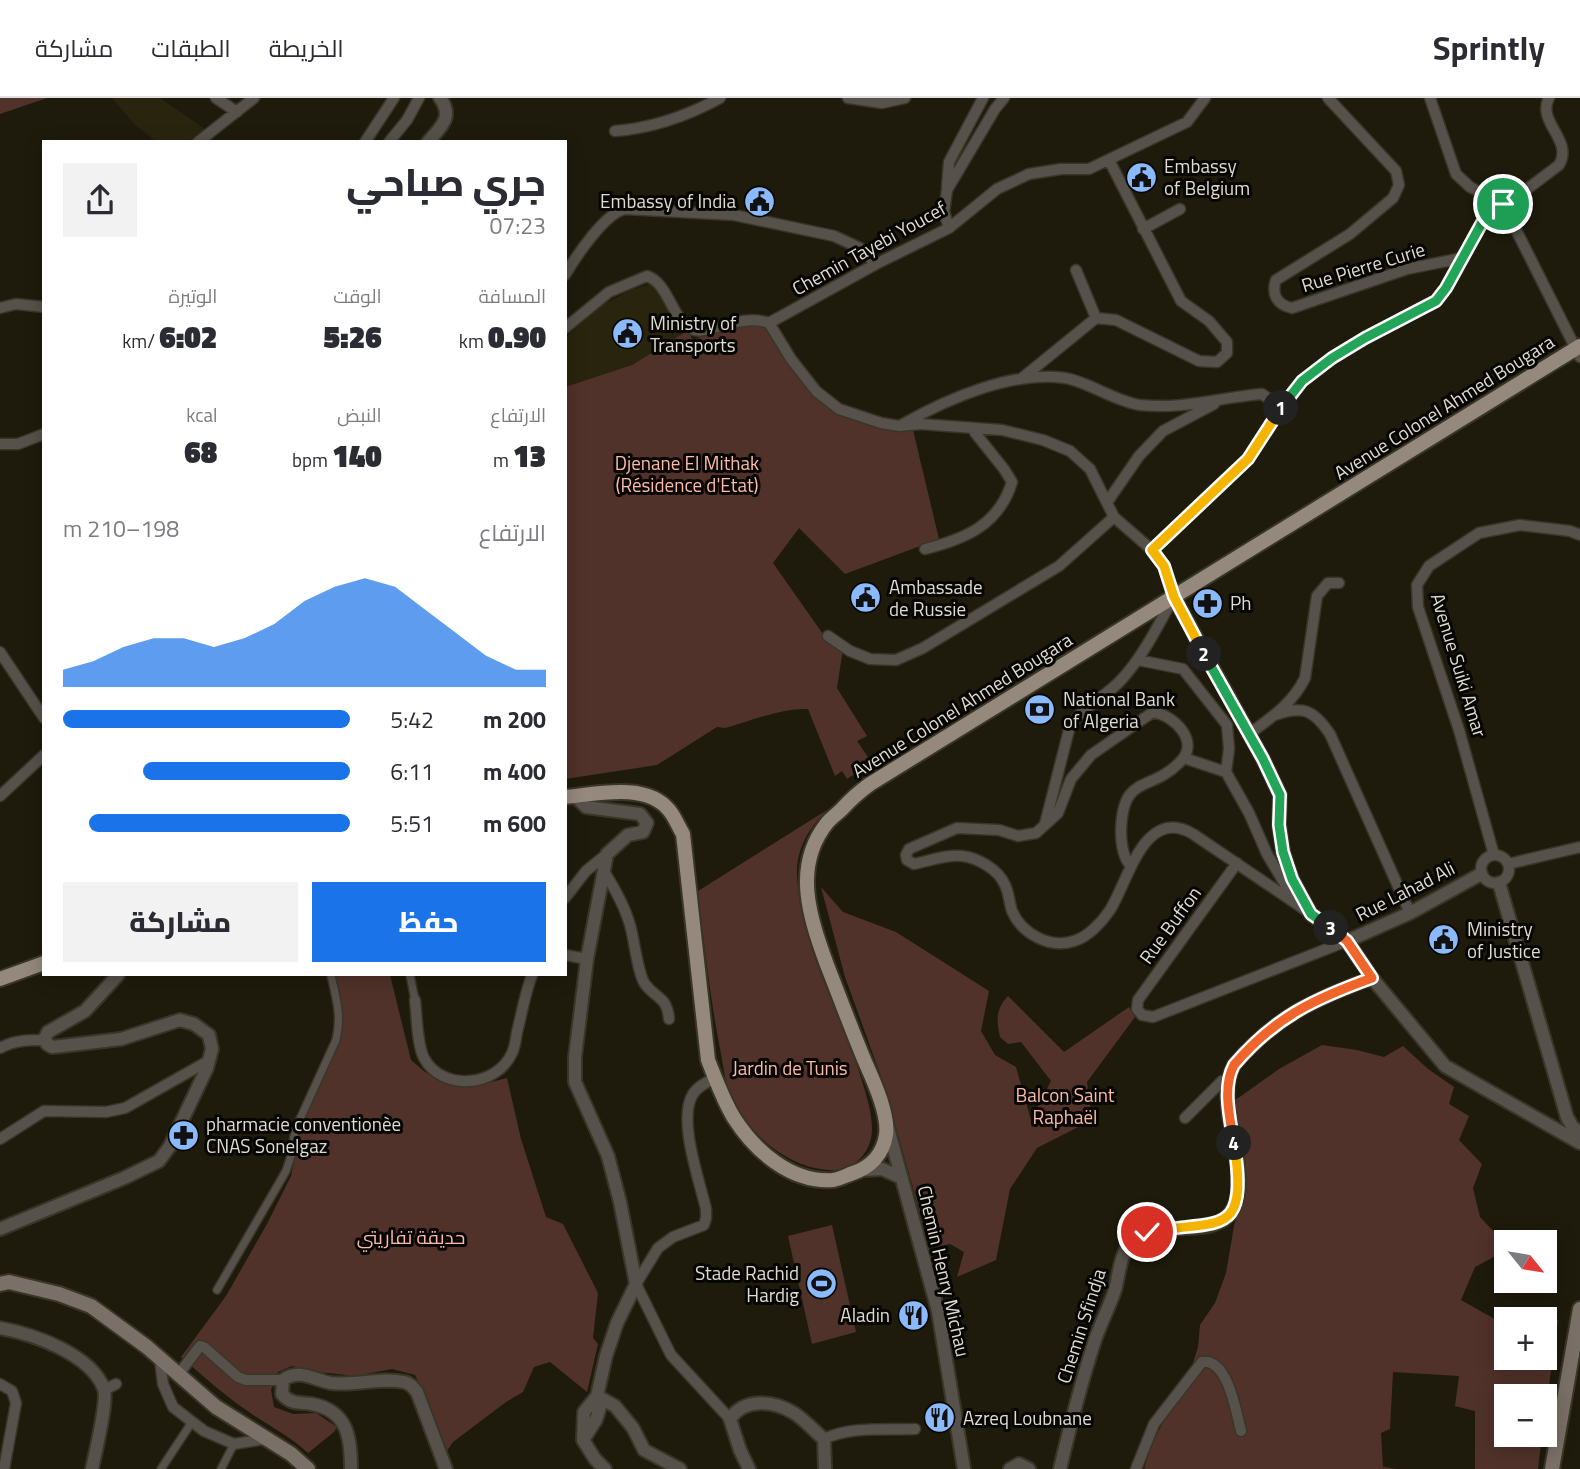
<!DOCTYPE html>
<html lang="ar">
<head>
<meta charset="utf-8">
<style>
	body { margin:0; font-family:"Titillium Web",Cairo,sans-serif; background:#f2f2f3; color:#2b2b33; direction:rtl; height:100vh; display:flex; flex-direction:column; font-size:26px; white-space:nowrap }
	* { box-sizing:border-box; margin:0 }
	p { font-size:23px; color:#7c7c81 }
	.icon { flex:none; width:38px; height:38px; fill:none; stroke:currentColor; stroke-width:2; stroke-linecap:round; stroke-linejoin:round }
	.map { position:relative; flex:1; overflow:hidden; direction:ltr }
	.details { position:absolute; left:42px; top:42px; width:525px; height:836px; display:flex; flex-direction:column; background:#fff; border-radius:0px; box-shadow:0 4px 18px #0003; direction:rtl }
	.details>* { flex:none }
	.needle { width:46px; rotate:120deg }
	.controls { position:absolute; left:1494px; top:1132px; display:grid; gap:14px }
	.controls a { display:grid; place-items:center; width:63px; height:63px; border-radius:0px; background:#fff; box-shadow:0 4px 18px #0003; font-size:35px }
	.pin { position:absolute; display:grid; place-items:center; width:60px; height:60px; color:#fff; margin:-30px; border:4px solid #fff; border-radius:50%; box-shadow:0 2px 7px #0007 }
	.km { position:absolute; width:35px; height:35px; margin:-18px; border-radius:50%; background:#222; color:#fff; font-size:19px; line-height:35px; text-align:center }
	.round { display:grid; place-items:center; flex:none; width:74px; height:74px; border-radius:0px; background:#f2f2f3 }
	.summary { display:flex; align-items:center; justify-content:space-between; height:119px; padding:0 21px }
	h1 { font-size:38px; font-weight:800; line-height:52px }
	.figures { display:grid; grid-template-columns:repeat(3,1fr); gap:10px; height:119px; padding:7px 21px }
	.figures div { display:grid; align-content:center }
	.figures b { font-size:30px; font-weight:800 }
	.figures small { font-size:19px; font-weight:400 }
	.figures p { font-size:19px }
	.chart { height:196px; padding:14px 21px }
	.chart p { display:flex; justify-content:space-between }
	.chart svg { width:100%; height:126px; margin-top:7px; fill:#1a73e8; opacity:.7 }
	.cta { display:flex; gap:14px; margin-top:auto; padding:14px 21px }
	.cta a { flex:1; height:80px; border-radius:0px; background:#1a73e8; color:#fff; font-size:28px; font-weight:800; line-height:80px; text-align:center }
	.cta a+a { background:#f2f2f3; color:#2b2b33 }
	ul { padding:0 21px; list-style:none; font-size:23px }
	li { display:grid; grid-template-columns:112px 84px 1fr; align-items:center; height:52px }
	li i { height:18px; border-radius:9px; background:#1a73e8 }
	header { display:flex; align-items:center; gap:42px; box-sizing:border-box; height:98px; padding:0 35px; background:#fff; border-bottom:2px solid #e1e1e2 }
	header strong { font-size:33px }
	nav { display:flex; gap:38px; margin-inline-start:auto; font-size:24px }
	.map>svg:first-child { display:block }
	.built { fill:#29240e }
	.green { fill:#50322a }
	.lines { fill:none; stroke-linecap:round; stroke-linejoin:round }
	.pedestrian-casing { stroke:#393628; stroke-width:10 }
	.minor-casing { stroke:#393628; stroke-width:13 }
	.tertiary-casing { stroke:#393628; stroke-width:16 }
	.secondary-casing { stroke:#393628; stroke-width:18 }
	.primary-casing { stroke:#393628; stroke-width:18 }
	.pedestrian { stroke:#57514b; stroke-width:7 }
	.minor { stroke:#57514b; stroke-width:10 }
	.tertiary { stroke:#57514b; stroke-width:12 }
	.secondary { stroke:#7a7067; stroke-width:14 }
	.primary { stroke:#95887c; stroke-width:14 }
	.split-1-casing { stroke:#fff; stroke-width:14 }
	.split-2-casing { stroke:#fff; stroke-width:14 }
	.split-3-casing { stroke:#fff; stroke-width:14 }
	.split-4-casing { stroke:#fff; stroke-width:14 }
	.split-5-casing { stroke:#fff; stroke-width:14 }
	.split-1 { stroke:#22a559; stroke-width:9 }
	.split-2 { stroke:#f5b400; stroke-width:9 }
	.split-3 { stroke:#22a559; stroke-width:9 }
	.split-4 { stroke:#f0652b; stroke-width:9 }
	.split-5 { stroke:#f5b400; stroke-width:9 }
	.labels { text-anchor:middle; stroke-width:6; stroke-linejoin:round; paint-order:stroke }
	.poi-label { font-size:19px; fill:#dfddd3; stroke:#070602; text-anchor:start }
	.street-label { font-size:19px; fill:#dfddd3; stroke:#070602 }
	.park-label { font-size:19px; fill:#fdbaa8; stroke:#070602 }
</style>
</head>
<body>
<header>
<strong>Sprintly</strong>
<nav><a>الخريطة</a><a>الطبقات</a><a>مشاركة</a></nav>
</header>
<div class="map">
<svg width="1580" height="1371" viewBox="0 0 1580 1371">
	<rect width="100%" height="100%" fill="#1e1b0c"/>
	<path class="built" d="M112 0H160L205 31 188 44H157L135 27Z
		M653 186 687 233 632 267 565 289V240L599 209 633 191Z"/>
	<path class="green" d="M0 0H47L0 16Z
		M746 226 765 229 775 238 819 301 832 312 890 333 913 332 939 441 845 476 799 430 773 465 825 539 843 551 837 590 867 638 857 643 872 665 847 681 842 673 835 678 808 611C781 610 751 623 725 630L717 629 657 667 565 681V289L632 267 687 233 693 242 726 230Z
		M827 712C809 730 796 751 797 777 800 848 841 913 861 980 866 996 872 1014 872 1031 872 1056 852 1074 828 1072 783 1068 746 1033 729 993 724 980 723 964 720 951 710 899 704 846 698 793Z
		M821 789 843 814 896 834 989 893 981 933 995 957 1016 969 1031 1022 1051 983 1021 944 1008 946 1000 939C996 921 996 911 1008 898L1064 954 1129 909 1135 919 1087 984 1092 1022 1037 1050 1010 1091 996 1162 957 1179 964 1154 950 1146 930 1150 883 984 845 879Z
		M333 877H390L411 962 425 974 453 987 472 989 507 980 521 1041 546 1119 563 1126 598 1195 593 1240 598 1246 587 1294 550 1264 534 1269 523 1294 506 1304 453 1344 444 1357 429 1306 415 1277 392 1271 356 1278 317 1274 292 1268 278 1274 271 1292 274 1309 293 1316 316 1315 337 1329 334 1334 308 1355C290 1338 269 1328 249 1314 225 1298 203 1278 181 1259L226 1198 267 1126 291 1078 299 1037 310 1004 338 943Z
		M1322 947 1357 952 1384 959 1403 948 1428 971 1454 989 1449 1006 1469 1018 1459 1042 1482 1066 1473 1090 1480 1119 1497 1137 1517 1143 1507 1144V1152L1475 1169 1461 1202 1507 1228V1260H1545V1224L1558 1222 1545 1316V1298H1507V1337H1542L1538 1371H1475V1313L1455 1308 1459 1278 1393 1274 1390 1331 1381 1335 1383 1369 1397 1371H1144L1152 1345 1190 1274 1198 1249 1200 1227 1215 1205 1226 1175 1234 1128 1242 1098 1243 1055 1235 1024 1234 1003 1279 971Z
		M832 1127 856 1234 812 1246 788 1138Z"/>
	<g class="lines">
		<defs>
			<path id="pedestrian" d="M410 877 415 902
				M217 1192 286 1073 291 1058 295 1032 336 942C342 918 336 900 331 877
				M161 1371 192 1324
				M221 1371 234 1346"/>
			<path id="minor" d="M216 0 237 14
				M848 0 882 5 905 0
				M1328 0 1396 73 1399 87 1393 100 1350 136 1276 182C1271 196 1277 207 1292 210L1407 171 1462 160
				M1430 0 1456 76 1470 89 1503 106 1580 259
				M615 33C653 30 687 18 720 0
				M198 44 254 0
				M365 44 394 0
				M389 44 407 22 419 0
				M947 89 949 64 983 0
				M949 130 944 114 947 92 995 11 1004 0
				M1143 131 1180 111
				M1076 172 1096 220
				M565 177C575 160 606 113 626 111L734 117 834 138 860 150 876 166
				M0 210 16 206 44 209
				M769 225 791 261 816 293 839 311 881 325 899 328 920 326 1002 332 1043 342 1070 353 1090 371 1114 419 1152 452 1164 468 1174 499C1158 527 1144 557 1122 581 1106 599 1083 608 1070 628L1045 726
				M769 225 876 166 949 130 997 91 1029 76 1061 71H1089L1187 24 1205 0
				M565 230 609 194 647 178C670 186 671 223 694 232 708 237 740 215 769 225
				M1021 281 1096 220 1116 222 1199 263 1217 264 1227 255V244L1209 223 1181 203 1109 62
				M903 326C947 301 1013 272 1065 280 1089 284 1114 303 1140 307 1181 312 1222 299 1262 296L1281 309
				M0 346H18L44 336
				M1108 403 1139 358 1163 333 1214 306
				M925 451C965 441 999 427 1012 384L1004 371 972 331
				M1152 452 1248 361 1281 309 1302 283 1332 260 1365 240 1436 203 1446 190 1489 112 1514 101 1559 67C1574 42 1536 24 1549 0
				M828 538 850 553 870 561 896 562 923 550 1059 468 1114 419
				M0 554 44 620
				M1138 562 1183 571 1227 627 1229 651 1226 674 1249 715 1267 756 1295 803
				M1275 617C1303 607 1314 612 1330 636L1410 815
				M1249 636C1271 620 1293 605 1305 580L1317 498 1328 485H1339
				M1184 660 1226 674
				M0 698 44 657
				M1481 771a14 14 0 1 1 28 0a14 14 0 1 1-28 0Z
				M1494 757 1459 632 1418 509 1417 487 1429 468 1479 435 1520 427 1570 433 1580 437
				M1237 765 1138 902 1137 911 1142 917 1153 919 1347 843
				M1508 766 1580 749
				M1131 768C1122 759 1121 744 1121 732 1123 675 1150 695 1180 664 1201 644 1174 617 1153 614L1091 657 1071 681 1058 715 1036 735 1018 738 999 732 957 730 909 751 906 757 907 762 914 766C929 763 947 756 962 758 978 760 998 771 1005 787 1009 795 1009 804 1012 813 1022 836 1050 851 1074 843 1088 839 1102 824 1110 812 1128 784 1144 707 1193 736L1310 815
				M603 772C614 789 624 806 630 827 634 840 638 877 645 886 656 901 667 898 669 921
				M565 800 586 773 607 756
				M565 857 587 861
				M415 902C417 918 417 947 424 960 442 994 497 989 512 955 515 949 516 941 517 934 522 915 525 895 532 877
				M0 950C15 942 29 942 45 942
				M715 980C707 984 698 988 693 996 677 1021 700 1084 706 1111V1120L704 1127 673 1139 658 1150 636 1186 671 1257 730 1321
				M1185 1020 1222 983 1228 984
				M0 1041 44 1013 106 1014 125 1010 210 962
				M160 1262 163 1286 173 1309 204 1333 234 1346 265 1341
				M178 1277 200 1248 204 1249 238 1279 246 1282H283
				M0 1286 12 1293 16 1305 4 1371
				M104 1292 116 1286
				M824 1341C851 1328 886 1332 915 1331
				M1136 1371 1154 1326 1202 1264C1228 1260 1236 1314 1241 1333"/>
			<path id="tertiary" d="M428 44C441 29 454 19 440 0
				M1174 499 1263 661 1280 697 1279 727 1283 754 1292 781 1311 816 1347 843 1372 880 1445 968 1580 1045
				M575 698 586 709 640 716 647 725 643 734 628 737 607 756 587 861 575 959V984L608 1058 620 1104 636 1186 617 1225 606 1258 597 1298 600 1309 596 1322 583 1342
				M1499 785 1567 1019 1572 1028 1580 1036
				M1347 843 1410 815 1481 776
				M888 1030 938 1213 964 1371
				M863 1072 882 1071 902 1080
				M0 1131 124 1080 159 1063 170 1048 207 970 212 951 209 937 194 926 180 922 121 941 62 948 52 949 47 946 45 940 48 934 85 913 118 877
				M0 1230C33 1236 91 1256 104 1291 108 1303 95 1356 92 1371
				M597 1298 615 1308 633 1330 644 1352 680 1371
				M583 1341 584 1314 597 1298
				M583 1342 595 1361 605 1371
				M351 1371C351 1340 348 1313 312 1306 300 1304 291 1307 282 1296L283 1282C299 1270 314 1282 331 1285 355 1288 381 1279 404 1284 410 1285 413 1289 417 1294L446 1371
				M749 1371 740 1352 730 1321C744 1300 773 1302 794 1315 805 1322 814 1333 824 1341L825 1371
				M1010 1371 1019 1366 1029 1371
				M1060 1371C1070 1328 1081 1285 1095 1242 1101 1225 1109 1209 1115 1192 1119 1177 1120 1155 1132 1143 1157 1118 1218 1145 1234 1109 1253 1068 1212 1008 1234 967 1275 919 1314 901 1372 880"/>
			<path id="secondary" d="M0 1186 9 1184 59 1196 91 1208 147 1249 216 1309 291 1356 308 1371
				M1552 1371 1580 1211"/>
			<path id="primary" d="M565 699C597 696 646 684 669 712 675 719 678 728 683 736L708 962C716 982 723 1002 734 1020 755 1053 791 1085 833 1082 840 1081 847 1077 853 1075 871 1069 883 1056 886 1037 889 1017 874 984 866 966 852 933 840 900 827 867 810 820 792 769 827 725 831 720 837 716 842 711 851 701 859 694 870 686L1580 248
				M0 881 44 865"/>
		</defs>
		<use href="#pedestrian" class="pedestrian-casing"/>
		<use href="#minor" class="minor-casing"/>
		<use href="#tertiary" class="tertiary-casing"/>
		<use href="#secondary" class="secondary-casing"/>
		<use href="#primary" class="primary-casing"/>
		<use href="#pedestrian" class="pedestrian"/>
		<use href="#minor" class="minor"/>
		<use href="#tertiary" class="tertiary"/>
		<use href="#secondary" class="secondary"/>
		<use href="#primary" class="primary"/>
	</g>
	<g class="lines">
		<defs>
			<path id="split-1" d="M1281 310 1302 283 1332 260 1365 240 1436 203 1446 190 1489 112 1503 106"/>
			<path id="split-2" d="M1204 556 1174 499 1164 468 1152 452 1248 361 1281 310"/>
			<path id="split-3" d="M1204 556 1263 661 1280 697 1279 727 1283 754 1292 781 1311 816 1331 830"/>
			<path id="split-4" d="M1234 1045C1230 1021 1222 989 1234 967 1275 919 1314 901 1372 880L1347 843 1331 830"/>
			<path id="split-5" d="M1147 1134C1220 1121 1249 1142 1234 1045"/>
		</defs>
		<use href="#split-1" class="split-1-casing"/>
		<use href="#split-2" class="split-2-casing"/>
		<use href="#split-3" class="split-3-casing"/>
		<use href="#split-4" class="split-4-casing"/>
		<use href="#split-5" class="split-5-casing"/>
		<use href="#split-1" class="split-1"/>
		<use href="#split-2" class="split-2"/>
		<use href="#split-3" class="split-3"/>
		<use href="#split-4" class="split-4"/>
		<use href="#split-5" class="split-5"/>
	</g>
	<defs>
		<symbol id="civic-disc" viewBox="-11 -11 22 22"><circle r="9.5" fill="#8abafc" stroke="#070602"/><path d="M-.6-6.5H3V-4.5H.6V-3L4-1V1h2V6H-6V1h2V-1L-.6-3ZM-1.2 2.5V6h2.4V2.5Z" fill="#111"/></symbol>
		<symbol id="pharmacy-disc" viewBox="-11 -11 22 22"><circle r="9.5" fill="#8abafc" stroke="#070602"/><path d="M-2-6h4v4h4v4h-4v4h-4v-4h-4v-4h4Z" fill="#111"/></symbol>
		<symbol id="bank-disc" viewBox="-11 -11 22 22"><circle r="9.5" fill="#8abafc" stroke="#070602"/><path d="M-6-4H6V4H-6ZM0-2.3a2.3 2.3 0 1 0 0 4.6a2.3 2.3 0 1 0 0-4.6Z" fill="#111"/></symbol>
		<symbol id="stadium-disc" viewBox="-11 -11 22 22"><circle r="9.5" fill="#8abafc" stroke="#070602"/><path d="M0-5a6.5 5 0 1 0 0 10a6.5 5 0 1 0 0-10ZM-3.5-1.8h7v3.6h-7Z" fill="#111"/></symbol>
		<symbol id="restaurant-disc" viewBox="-11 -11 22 22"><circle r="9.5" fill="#8abafc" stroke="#070602"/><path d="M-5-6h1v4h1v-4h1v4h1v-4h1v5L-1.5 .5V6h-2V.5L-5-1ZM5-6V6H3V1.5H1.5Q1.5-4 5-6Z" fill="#111"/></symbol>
	</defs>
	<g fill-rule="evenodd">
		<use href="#civic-disc" x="1124" y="62" width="35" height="35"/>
		<use href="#civic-disc" x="742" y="86" width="35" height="35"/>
		<use href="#civic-disc" x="610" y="218" width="35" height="35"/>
		<use href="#civic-disc" x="848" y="482" width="35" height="35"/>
		<use href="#pharmacy-disc" x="1190" y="488" width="35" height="35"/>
		<use href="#bank-disc" x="1022" y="594" width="35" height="35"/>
		<use href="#civic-disc" x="1426" y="824" width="35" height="35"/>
		<use href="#pharmacy-disc" x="166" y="1020" width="35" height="35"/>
		<use href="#stadium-disc" x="804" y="1168" width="35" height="35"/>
		<use href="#restaurant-disc" x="896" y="1200" width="35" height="35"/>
		<use href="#restaurant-disc" x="922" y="1302" width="35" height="35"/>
	</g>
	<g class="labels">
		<g class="poi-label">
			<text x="1164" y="75">Embassy<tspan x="1164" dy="22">of Belgium</tspan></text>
			<text x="736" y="110" text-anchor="end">Embassy of India</text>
			<text x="650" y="232">Ministry of<tspan x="650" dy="22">Transports</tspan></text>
			<text x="889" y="496">Ambassade<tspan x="889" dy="22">de Russie</tspan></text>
			<text x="1230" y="512">Ph</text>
			<text x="1063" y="608">National Bank<tspan x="1063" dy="22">of Algeria</tspan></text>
			<text x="1467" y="838">Ministry<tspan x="1467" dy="22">of Justice</tspan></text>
			<text x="206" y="1033">pharmacie conventionèe<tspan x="206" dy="22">CNAS Sonelgaz</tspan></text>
			<text x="799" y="1182" text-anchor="end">Stade Rachid<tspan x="799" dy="22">Hardig</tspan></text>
			<text x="890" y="1224" text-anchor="end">Aladin</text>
			<text x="963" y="1327">Azreq Loubnane</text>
		</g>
		<g class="street-label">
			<text transform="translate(869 150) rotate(-29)" y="7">Chemin Tayebi Youcef</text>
			<text transform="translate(1363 169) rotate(-17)" y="7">Rue Pierre Curie</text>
			<text transform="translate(1444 309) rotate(-32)" y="7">Avenue Colonel Ahmed Bougara</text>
			<text transform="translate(1459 567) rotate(73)" y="7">Avenue Suiki Amar</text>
			<text transform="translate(962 607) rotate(-32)" y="7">Avenue Colonel Ahmed Bougara</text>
			<text transform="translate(1405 793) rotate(-27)" y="7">Rue Lahad Ali</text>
			<text transform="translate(1170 827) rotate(-54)" y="7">Rue Buffon</text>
			<text transform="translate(944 1173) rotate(77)" y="7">Chemin Henry Michau</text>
			<text transform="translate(1081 1228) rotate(-72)" y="7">Chemin Sfindja</text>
		</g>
		<g class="park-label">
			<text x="687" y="372">Djenane El Mithak<tspan x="687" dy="22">(Résidence d'Etat)</tspan></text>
			<text x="790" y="977">Jardin de Tunis</text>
			<text x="1065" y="1004">Balcon Saint<tspan x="1065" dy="22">Raphaël</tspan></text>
			<text x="411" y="1146">حديقة تفاريتي</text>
		</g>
	</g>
</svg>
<div class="controls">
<a><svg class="needle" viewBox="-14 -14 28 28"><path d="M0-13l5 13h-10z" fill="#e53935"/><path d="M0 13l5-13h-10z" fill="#7c7c81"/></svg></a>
<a>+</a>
<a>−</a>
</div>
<div class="pin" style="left:1503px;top:106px;background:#1e9e55"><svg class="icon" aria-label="arrive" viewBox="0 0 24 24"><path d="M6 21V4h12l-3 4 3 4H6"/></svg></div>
<div class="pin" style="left:1147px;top:1134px;background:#d93025"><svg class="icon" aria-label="check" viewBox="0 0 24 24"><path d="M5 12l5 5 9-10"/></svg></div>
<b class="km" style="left:1281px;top:310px">1</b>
<b class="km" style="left:1204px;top:556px">2</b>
<b class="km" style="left:1331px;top:830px">3</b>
<b class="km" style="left:1234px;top:1045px">4</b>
<section class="details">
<div class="summary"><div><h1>جري صباحي</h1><p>07:23</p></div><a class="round"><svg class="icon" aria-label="share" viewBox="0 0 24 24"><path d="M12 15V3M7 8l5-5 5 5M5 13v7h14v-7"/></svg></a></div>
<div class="figures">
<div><p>المسافة</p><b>0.90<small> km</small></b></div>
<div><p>الوقت</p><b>5:26</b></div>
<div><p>الوتيرة</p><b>6:02<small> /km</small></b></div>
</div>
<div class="figures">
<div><p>الارتفاع</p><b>13<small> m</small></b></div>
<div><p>النبض</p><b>140<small> bpm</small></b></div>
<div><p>kcal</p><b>68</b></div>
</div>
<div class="chart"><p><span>الارتفاع</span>198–210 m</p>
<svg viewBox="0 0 160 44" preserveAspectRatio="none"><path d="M0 44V38L10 35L20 30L30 27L40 27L50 30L60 27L70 22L80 14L90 9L100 6L110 9L120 17L130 25L140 33L150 38L160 38V44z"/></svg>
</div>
<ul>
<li><b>200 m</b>5:42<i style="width:100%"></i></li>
<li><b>400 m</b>6:11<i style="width:72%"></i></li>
<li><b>600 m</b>5:51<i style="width:91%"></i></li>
</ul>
<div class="cta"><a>حفظ</a><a>مشاركة</a></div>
</section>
</div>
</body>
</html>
